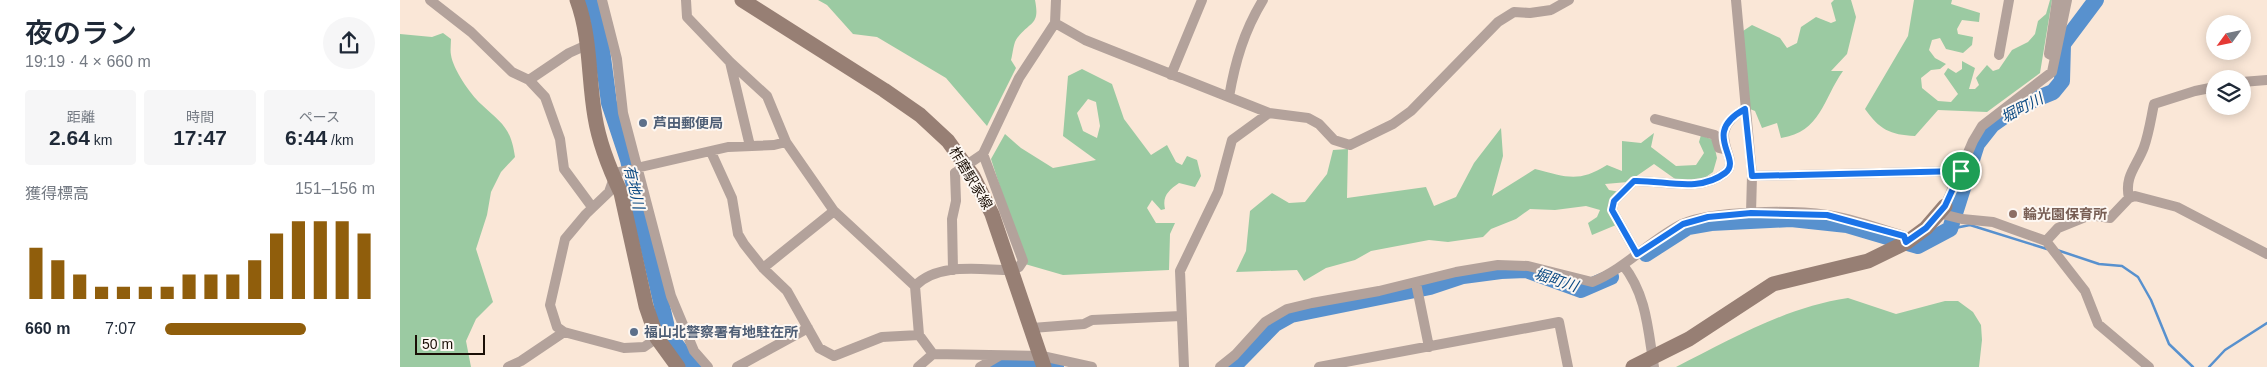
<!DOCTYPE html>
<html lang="ja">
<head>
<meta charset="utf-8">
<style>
	body { margin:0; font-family:Helvetica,"Noto Sans JP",sans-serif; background:#f6f6f7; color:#1f2937; height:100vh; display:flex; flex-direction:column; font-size:19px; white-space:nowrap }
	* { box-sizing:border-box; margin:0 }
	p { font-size:16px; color:#747a83 }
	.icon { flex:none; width:28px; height:28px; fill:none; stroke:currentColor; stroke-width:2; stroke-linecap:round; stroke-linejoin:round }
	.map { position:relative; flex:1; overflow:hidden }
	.side { display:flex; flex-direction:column; background:#fff; width:400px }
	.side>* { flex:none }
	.needle { width:32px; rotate:237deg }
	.buttons { position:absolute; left:1806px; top:15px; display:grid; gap:10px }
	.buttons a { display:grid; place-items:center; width:45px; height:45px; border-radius:50%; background:#fff; box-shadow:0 2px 12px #0003; font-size:25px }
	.scale { position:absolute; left:15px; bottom:12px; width:70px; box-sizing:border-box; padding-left:5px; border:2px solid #1a0f06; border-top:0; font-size:14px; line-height:18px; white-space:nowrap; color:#1a0f06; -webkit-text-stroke:4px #fdf7f2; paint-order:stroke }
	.pin { position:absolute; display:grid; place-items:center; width:42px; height:42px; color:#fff; margin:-21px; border:2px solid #fff; border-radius:50%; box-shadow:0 1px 5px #0007 }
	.round { display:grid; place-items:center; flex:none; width:52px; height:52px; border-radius:26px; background:#f6f6f7 }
	.head { display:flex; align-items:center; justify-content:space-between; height:85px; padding:0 25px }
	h1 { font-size:28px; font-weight:600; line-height:38px }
	.stats { display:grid; grid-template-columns:repeat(3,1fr); gap:8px; height:85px; padding:5px 25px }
	.stats div { display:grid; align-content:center; border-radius:5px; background:#f6f6f7; text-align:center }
	.stats b { font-size:21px; font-weight:600 }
	.stats small { font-size:14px; font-weight:400 }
	.stats p { font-size:14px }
	.chart { height:140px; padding:10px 25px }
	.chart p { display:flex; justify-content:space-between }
	.chart svg { width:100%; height:90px; margin-top:5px; stroke:#905e0c; stroke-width:6 }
	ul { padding:0 25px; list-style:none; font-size:16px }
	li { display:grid; grid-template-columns:80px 60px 1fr; align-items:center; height:38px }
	li i { height:12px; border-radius:6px; background:#905e0c }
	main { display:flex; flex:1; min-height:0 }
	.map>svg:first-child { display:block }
	.green { fill:#9bcaa2; fill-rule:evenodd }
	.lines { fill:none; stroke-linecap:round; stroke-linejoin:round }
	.stream { stroke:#5891ce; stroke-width:2.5 }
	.river { stroke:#5891ce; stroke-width:16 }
	.street { stroke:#b3a29b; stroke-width:10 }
	.secondary { stroke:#977f74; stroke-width:15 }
	.street-bridge { stroke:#b3a29b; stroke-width:10 }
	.route-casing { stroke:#fff; stroke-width:10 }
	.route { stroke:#1a73e8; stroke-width:6 }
	.service-dot { fill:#5c6f8a; stroke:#fdf7f2; stroke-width:2 }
	.education-dot { fill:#8d6e63; stroke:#fdf7f2; stroke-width:2 }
	.labels { text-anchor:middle; stroke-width:4; stroke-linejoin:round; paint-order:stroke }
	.service-label { font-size:14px; font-weight:bold; fill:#4e5e75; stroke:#fdf7f2; text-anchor:start }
	.street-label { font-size:14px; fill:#1a0f06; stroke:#fdf7f2 }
	.education-label { font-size:14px; font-weight:bold; fill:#785e54; stroke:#fdf7f2; text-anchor:start }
	.water-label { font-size:15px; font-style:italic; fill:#0b4a83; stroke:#fdf7f2 }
</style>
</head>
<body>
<main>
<section class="side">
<div class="head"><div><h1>夜のラン</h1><p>19:19 · 4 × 660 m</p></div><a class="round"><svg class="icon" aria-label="share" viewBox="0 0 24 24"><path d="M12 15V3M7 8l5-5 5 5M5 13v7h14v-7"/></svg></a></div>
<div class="stats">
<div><p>距離</p><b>2.64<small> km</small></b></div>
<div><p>時間</p><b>17:47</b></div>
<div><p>ペース</p><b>6:44<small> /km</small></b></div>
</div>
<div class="chart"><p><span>獲得標高</span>151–156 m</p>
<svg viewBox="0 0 160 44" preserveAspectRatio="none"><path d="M5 44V19M15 44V25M25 44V32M35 44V38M45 44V38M55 44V38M65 44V38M75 44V32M85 44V32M95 44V32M105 44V25M115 44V12M125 44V6M135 44V6M145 44V6M155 44V12"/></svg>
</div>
<ul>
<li><b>660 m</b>7:07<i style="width:67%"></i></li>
</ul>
</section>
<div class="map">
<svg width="1867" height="367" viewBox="0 0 1867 367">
	<rect width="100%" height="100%" fill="#fae7d7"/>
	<path class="green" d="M418 0H635C640 25 631 21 618 37 613 42 613 54 611 60L616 68 587 126 546 78 477 37 453 34 427 5Z
		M1434 0H1451L1456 17 1447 54 1431 71H1443C1423 99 1421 132 1381 138L1377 123 1362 128 1355 111 1350 109 1340 33 1352 25 1380 38 1387 48 1397 43 1401 27 1416 17 1431 23 1436 21 1431 3Z
		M1514 0H1552L1551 4 1580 13 1579 22 1562 20 1557 29 1558 34 1573 37 1572 45 1563 53 1546 49 1540 38 1532 40 1529 50 1535 58 1546 64 1540 69 1531 70 1521 78 1522 88 1538 101 1551 102 1558 94 1544 74 1548 68 1556 73 1562 69V61L1575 68 1569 89H1575L1579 85 1576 78 1587 65 1593 71 1599 69 1612 50 1628 42 1635 34 1638 21 1646 14 1650 0H1652L1640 73 1587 112 1538 110 1515 136C1490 135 1479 129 1465 109L1508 36Z
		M43 33 51 39C51 44 50 50 51 55 53 69 70 94 81 104 101 123 111 127 115 157L101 172 91 192 87 215 76 249 93 302 76 319 66 341 71 367H0V34L32 37Z
		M682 69 712 84 724 119 751 155 767 145 776 162 782 165 787 156 797 160 801 176 795 187 779 183C769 190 762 196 765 209L761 210 752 200 747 208 756 223H775L770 234 769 270 663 275 625 264 591 159 605 134 621 148 653 168 696 160 663 136 668 76ZM688 99 696 102 700 126 697 138 683 131 677 113Z
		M1101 128 1103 156 1092 196 1135 169C1167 177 1178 183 1207 165L1222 171V141L1241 143 1254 133 1251 147 1276 166 1296 165 1304 153 1299 142 1301 135 1313 140 1317 158 1313 172 1303 179 1278 181 1254 164 1228 182 1205 184 1209 190 1220 192 1211 200 1207 209 1216 225 1192 235 1188 223 1197 217 1200 210 1186 206 1155 210 1130 209 1116 219 1091 229 1083 237 1048 242 1029 240 971 251 955 260 926 268 904 281 897 270 836 272 846 251 850 211 872 193 889 203 905 202 927 174 933 150 948 149 947 198 1026 187 1034 206 1056 197 1074 163Z
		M1448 298 1496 314 1545 301H1558L1573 312 1581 325 1582 340 1579 367H1276C1332 339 1386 307 1448 298Z"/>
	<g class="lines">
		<path class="stream" d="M1550 229 1570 225 1647 249
			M1657 250 1699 264 1722 266 1738 277 1751 300 1769 344 1793 367
			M1809 367 1825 350 1867 323"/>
		<path class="river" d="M191 0 198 19 209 103 228 160 269 336 294 367
			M1246 254 1288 227 1311 223 1391 219 1447 225 1518 246 1550 229 1577 144 1592 125 1619 106 1653 92 1662 81 1663 44 1696 0
			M591 367C613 359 633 362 656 367
			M833 367 875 324 891 315 1030 287 1063 276 1101 271 1126 270 1181 290 1211 277"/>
		<path class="street" d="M30 0 71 32 112 72 129 80 145 97 160 139 164 169 192 207
			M202 0 217 59 223 113 271 296 294 351 308 367
			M286 0 287 17 330 62 367 96 386 142 434 211 515 286
			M656 0 655 23 619 78 583 154 623 261 619 267 611 270C580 270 538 262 515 286L519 335 533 354 642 356 692 367
			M1336 0 1352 176 1351 213
			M655 23 685 40 869 113 908 118 919 124 934 140 950 145 993 124 1011 111 1098 22 1114 12 1130 13 1151 10 1169 0
			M1599 55 1609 0
			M1655 57 1649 54 1657 0
			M330 62 350 146
			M771 75 802 0
			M129 80 169 53 189 44
			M1842 82 1867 80
			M829 97C835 62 844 31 863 0
			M1255 119 1315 135 1319 148 1323 149
			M311 152 332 198 338 234 344 244 363 268 387 291 419 348 434 356 482 337 519 335
			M1352 176 1561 171
			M1729 198C1724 176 1737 166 1744 147 1749 133 1751 118 1754 104L1795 91 1815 87
			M1545 206 1573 141 1582 126 1652 72 1667 0
			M1538 213 1562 219 1593 222 1646 241 1685 291 1698 324 1749 367
			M1646 241 1658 228 1690 215 1710 218 1729 198 1735 196 1777 207 1867 254
			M1237 254 1212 210 1214 201 1234 181C1263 180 1299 193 1325 173 1344 159 1300 134 1345 109
			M1223 265C1247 295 1248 331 1254 367
			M363 268 434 211
			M553 270 552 219 556 201 555 173
			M1016 283 1029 347
			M632 328 684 324 692 320 781 316
			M164 332 157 327 150 305 165 239 186 214 209 192 214 178 219 172 328 147 374 145 386 142
			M108 367 121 361 164 332 224 348 244 347 257 338
			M337 367 408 328
			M518 367 533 354
			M580 367 599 356
			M784 367 780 271 818 192 832 140 869 113
			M820 367 835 355 865 322 887 309 912 303 979 291 1056 272 1098 265 1128 266 1192 282C1225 269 1250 240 1282 224 1312 210 1393 210 1427 215 1452 218 1479 229 1504 236L1507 242
			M919 367 1159 322 1168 367"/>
		<path class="secondary" d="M177 0C191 38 188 77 195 117 199 142 210 170 221 193L246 306 257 338 278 367
			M342 0 484 90 520 115 548 141 573 176 592 214 644 367
			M1233 367 1289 339 1373 284 1468 261 1507 242 1526 228 1545 206"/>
		<path class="street-bridge" d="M555 173 583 154"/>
	</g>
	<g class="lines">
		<defs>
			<path id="route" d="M1345 109 1352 176 1561 171 1545 206 1526 228 1506 242 1504 236 1427 215 1351 213 1308 217 1283 224 1237 254 1212 210 1214 201 1234 181C1264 180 1299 193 1325 173 1344 159 1299 134 1345 109Z"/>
		</defs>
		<use href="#route" class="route-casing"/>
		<use href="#route" class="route"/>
	</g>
	<g class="service-dot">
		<circle cx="243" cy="123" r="5"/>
		<circle cx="234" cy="332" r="5"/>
	</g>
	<circle class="education-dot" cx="1613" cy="214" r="5"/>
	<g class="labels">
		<g class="service-label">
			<text x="253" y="128">芦田郵便局</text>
			<text x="244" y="337">福山北警察署有地駐在所</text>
		</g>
		<g class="street-label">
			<text transform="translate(571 178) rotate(59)" y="5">柞磨駅家線</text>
		</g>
		<g class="education-label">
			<text x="1623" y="219">輪光園保育所</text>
		</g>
		<g class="water-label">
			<text transform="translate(1622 108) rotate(-28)" y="5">堀町川</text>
			<text transform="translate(234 187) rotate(77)" y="5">有地川</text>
			<text transform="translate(1156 280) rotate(18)" y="5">堀町川</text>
		</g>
	</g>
</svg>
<div class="buttons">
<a><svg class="needle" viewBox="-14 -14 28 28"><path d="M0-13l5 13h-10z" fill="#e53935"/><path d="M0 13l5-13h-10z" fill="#747a83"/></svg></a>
<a><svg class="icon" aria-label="layers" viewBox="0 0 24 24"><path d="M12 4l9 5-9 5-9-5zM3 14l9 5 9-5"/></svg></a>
</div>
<div class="scale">50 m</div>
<div class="pin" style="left:1561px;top:171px;background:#1e9e55"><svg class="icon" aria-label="arrive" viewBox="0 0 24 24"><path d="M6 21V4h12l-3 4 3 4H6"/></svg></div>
</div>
</main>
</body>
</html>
